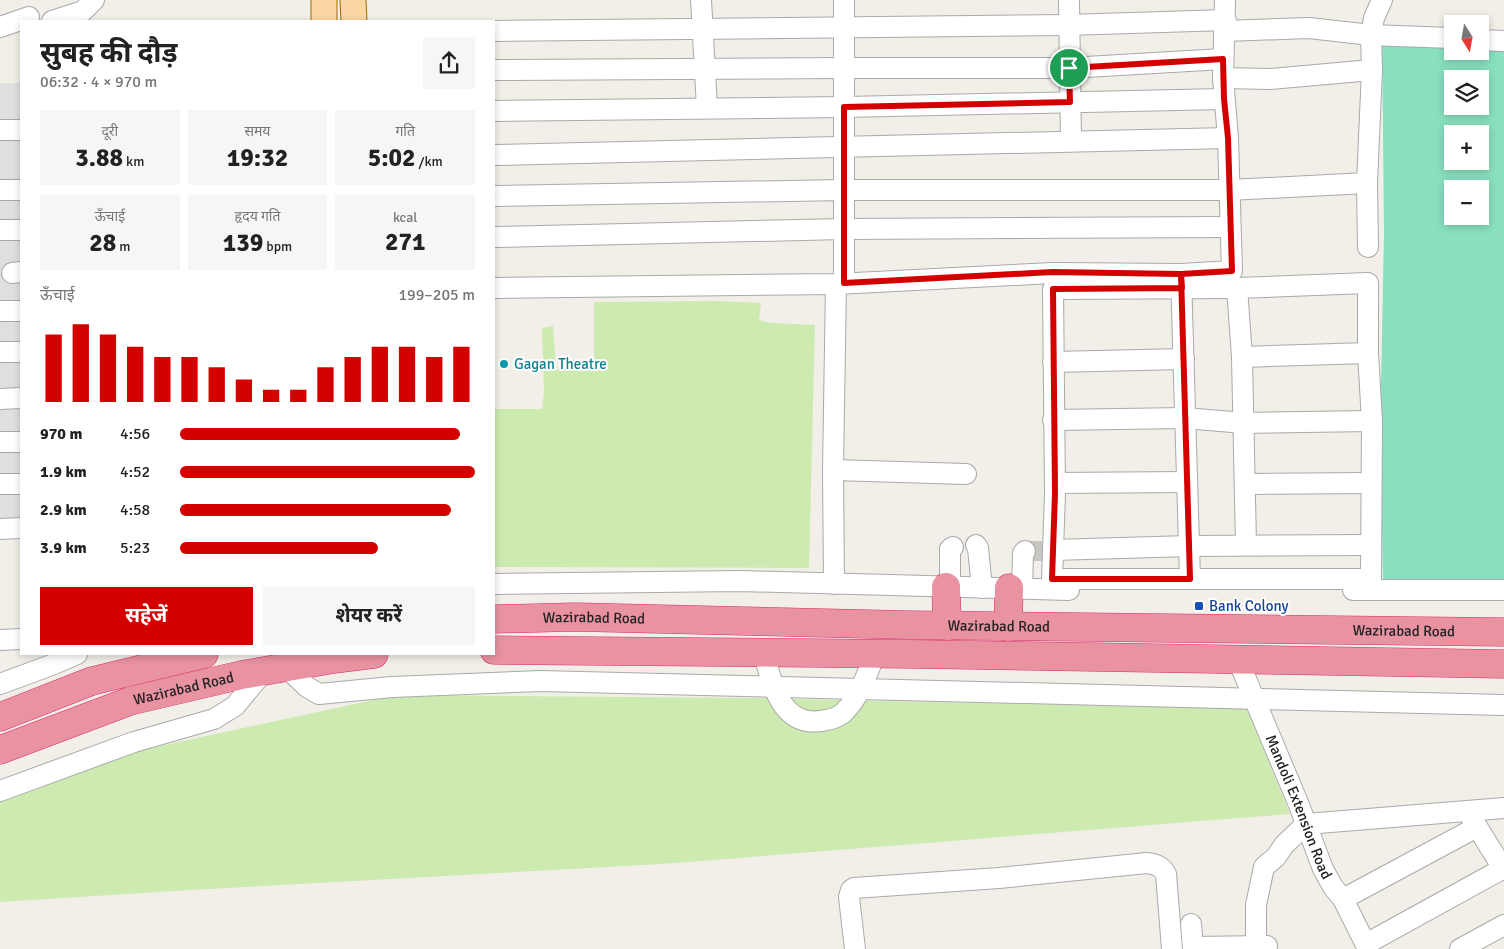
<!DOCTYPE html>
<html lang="hi">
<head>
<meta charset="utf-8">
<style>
	body { margin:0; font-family:Signika,"Noto Sans Devanagari",sans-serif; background:#f6f6f6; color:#222; height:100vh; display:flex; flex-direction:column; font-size:19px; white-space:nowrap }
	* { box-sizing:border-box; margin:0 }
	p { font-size:16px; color:#767676 }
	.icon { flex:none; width:28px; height:28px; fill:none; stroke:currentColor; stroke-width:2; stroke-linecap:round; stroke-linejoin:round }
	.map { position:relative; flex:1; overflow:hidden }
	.panel { position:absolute; left:20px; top:20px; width:475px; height:635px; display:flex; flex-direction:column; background:#fff; border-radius:0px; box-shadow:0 2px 8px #0003 }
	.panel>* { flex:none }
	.needle { width:32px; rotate:169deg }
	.controls { position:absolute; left:1444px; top:15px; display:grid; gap:10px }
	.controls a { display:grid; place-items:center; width:45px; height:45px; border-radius:0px; background:#fff; box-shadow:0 2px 8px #0003; font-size:25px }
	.pin { position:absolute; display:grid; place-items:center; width:42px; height:42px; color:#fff; margin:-21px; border:2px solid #fff; border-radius:50%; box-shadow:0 1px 5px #0007 }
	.round { display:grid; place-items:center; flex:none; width:52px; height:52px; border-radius:0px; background:#f6f6f6 }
	.overview { display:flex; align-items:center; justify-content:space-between; height:85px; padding:0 20px }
	h1 { font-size:28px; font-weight:700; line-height:38px }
	.figures { display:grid; grid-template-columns:repeat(3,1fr); gap:8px; height:85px; padding:5px 20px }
	.figures div { display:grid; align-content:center; border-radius:0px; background:#f6f6f6; text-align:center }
	.figures b { font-size:25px; font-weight:700 }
	.figures small { font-size:14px; font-weight:400 }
	.figures p { font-size:14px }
	.chart { height:140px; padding:10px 20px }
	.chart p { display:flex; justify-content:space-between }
	.chart svg { width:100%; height:90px; margin-top:5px; stroke:#d40000; stroke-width:6 }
	.button { display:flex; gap:10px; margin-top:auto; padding:10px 20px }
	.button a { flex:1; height:58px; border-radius:0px; background:#d40000; color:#fff; font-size:20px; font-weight:700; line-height:58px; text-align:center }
	.button a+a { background:#f6f6f6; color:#222 }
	ul { padding:0 20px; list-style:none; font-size:16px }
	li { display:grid; grid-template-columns:80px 60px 1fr; align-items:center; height:38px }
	li i { height:12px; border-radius:6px; background:#d40000 }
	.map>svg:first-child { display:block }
	.residential { fill:#e0dfdf }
	.grass { fill:#cdebb0 }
	.pitch { fill:#88e0be; fill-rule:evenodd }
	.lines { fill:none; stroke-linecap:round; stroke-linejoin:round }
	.minor-tunnel { stroke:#c8c6c1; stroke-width:20; stroke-dasharray:20 10; stroke-linecap:butt }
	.minor-casing { stroke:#a9a9a9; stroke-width:22 }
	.major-casing { stroke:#a06b00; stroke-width:27 }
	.highway-casing { stroke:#dc2a67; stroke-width:29 }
	.minor { stroke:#fff; stroke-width:20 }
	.major { stroke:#fcd6a4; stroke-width:25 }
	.highway { stroke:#e892a2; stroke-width:28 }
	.route-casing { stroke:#fff; stroke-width:10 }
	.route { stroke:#d40000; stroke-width:6 }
	.culture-dot { fill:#0f9aa8; stroke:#fff; stroke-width:2 }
	.transit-dot { fill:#1a4fb4; stroke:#fff; stroke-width:2 }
	.labels { text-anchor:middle; stroke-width:4; stroke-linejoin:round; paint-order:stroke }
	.culture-label { font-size:15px; fill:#0d838f; stroke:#fff; text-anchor:start }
	.transit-label { font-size:15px; fill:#164399; stroke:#fff; text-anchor:start }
	.street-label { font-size:15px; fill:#222; stroke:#fff }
</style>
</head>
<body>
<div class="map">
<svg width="1504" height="949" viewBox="0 0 1504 949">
	<rect width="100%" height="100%" fill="#f2efe9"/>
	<path class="residential" d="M0 83H21V528L0 529Z"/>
	<path class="grass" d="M718 301 761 303 759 320 771 323 815 325 809 568 494 567V409H542L544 392 542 328 553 326 556 370 594 359V302Z
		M396 695 753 698 1247 709 1290 814 662 864 191 890 0 902V800L137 751Z"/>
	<path class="pitch" d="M1382 31 1452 40V51H1480V43L1504 46V581L1383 579 1380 436 1384 234ZM1452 79H1480V106H1452ZM1452 134H1480V161H1452ZM1452 189H1480V216H1452Z"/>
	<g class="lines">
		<path class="minor-tunnel" d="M1025 551H1042"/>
		<defs>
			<g id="minor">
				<path d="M701 0 707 108"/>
				<path d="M1069 0 1071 141"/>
				<path d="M52 21 83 11 94 0"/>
				<path d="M0 27 29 17"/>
				<path d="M494 31 1068 25 1226 20"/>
				<path d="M1224 31 1309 28 1371 35 1452 38"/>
				<path d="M1480 40 1504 41"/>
				<path d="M494 70 845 68H1069L1223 59"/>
				<path d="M1223 78 1270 79 1372 70"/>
				<path d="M494 111 845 107 1224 99"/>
				<path d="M0 130H21"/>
				<path d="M494 155 1228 138"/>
				<path d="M0 190H21"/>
				<path d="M494 196 844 190H1230L1367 183"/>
				<path d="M0 230H21"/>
				<path d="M494 237 844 229 1230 227"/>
				<path d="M1368 247 1367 183 1372 70 1371 35 1374 18 1382 0"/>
				<path d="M12 273 21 272"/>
				<path d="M1181 276 1190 579"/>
				<path d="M844 283V0"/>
				<path d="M1368 283V353L1372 421 1371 579H1052L1055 493 1053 289 1237 288Z"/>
				<path d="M494 288 836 284 1053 273 1181 274 1232 271 1228 138 1223 78 1225 0"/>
				<path d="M1237 288 1242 357 1246 545"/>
				<path d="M0 311H21"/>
				<path d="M0 352H21"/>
				<path d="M1242 357 1368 353"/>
				<path d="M1053 362 1184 359"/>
				<path d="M0 399 21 398"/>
				<path d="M1053 420 1185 418 1244 423 1372 421"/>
				<path d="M0 442H21"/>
				<path d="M833 470 966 474"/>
				<path d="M1055 483 1187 482"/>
				<path d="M0 484H21"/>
				<path d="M1245 484 1371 483"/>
				<path d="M0 529 21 528"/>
				<path d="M976 545 978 548 982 588"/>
				<path d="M1053 550 1189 546 1371 545"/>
				<path d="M494 584 740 581 1069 590"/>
				<path d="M834 584 833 470 836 284"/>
				<path d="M950 587V549L953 547"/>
				<path d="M1022 589 1023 553 1025 551"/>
				<path d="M1353 590H1504"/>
				<path d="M0 640 21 639"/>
				<path d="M764 653C771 682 781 727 821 721 828 720 840 717 845 711 860 696 867 674 875 654"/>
				<path id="s1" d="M1238 660 1299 805 1323 869 1333 887 1343 899 1368 949"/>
				<path d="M287 668 307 687 319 694 392 687 540 681 1504 705"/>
				<path d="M0 684 54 664 77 654"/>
				<path d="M0 791 134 742 214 719 235 706 264 671"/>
				<path d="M1471 817 1504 870"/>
				<path d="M1343 899 1477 827"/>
				<path d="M1191 924 1193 949"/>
				<path d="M1366 944 1504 868"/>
				<path d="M1193 947 1267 946"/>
				<path d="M855 949 849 897 851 890 854 888 999 878 1147 863C1156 864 1161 866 1166 874L1172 949"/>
				<path d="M1256 949V905L1264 867 1276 857 1284 845 1306 824 1504 808"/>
				<path d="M1460 949 1504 925"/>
			</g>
			<path id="major" d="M324 0V21
				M353 0 354 21"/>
			<g id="highway">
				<path d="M946 587 947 626"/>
				<path id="s2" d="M494 619 575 617 908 625 1504 632"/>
				<path d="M1008 627 1009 588"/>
				<path d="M494 650 910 654 1504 664"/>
				<path d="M0 717 92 681 204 654"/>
				<path id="s3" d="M0 750 130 701 241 675 334 659 374 654"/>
			</g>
		</defs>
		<use href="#minor" class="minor-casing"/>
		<use href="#major" class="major-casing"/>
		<use href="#highway" class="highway-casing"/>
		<use href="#minor" class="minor"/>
		<use href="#major" class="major"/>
		<use href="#highway" class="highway"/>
	</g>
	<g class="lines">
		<defs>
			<path id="route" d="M1069 68 1070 102 844 107V283L1052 272 1181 274 1190 579H1052L1055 493 1053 289 1182 288 1181 274 1232 271 1228 138 1224 99 1223 59 1069 68"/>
		</defs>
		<use href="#route" class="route-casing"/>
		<use href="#route" class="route"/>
	</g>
	<circle class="culture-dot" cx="504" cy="364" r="5"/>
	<rect class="transit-dot" x="1194" y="601" width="10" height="10" rx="2.5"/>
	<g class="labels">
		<g class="culture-label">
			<text x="514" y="369">Gagan Theatre</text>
		</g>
		<g class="transit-label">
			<text x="1209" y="611">Bank Colony</text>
		</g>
		<g class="street-label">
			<text dy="5" stroke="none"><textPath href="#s2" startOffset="100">Wazirabad Road</textPath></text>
			<text dy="5" stroke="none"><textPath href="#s2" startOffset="505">Wazirabad Road</textPath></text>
			<text dy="5" stroke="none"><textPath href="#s2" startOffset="910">Wazirabad Road</textPath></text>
			<text dy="5" stroke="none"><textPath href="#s3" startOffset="194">Wazirabad Road</textPath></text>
			<text dy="5" stroke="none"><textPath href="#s1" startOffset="159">Mandoli Extension Road</textPath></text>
		</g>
	</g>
</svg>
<div class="controls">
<a><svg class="needle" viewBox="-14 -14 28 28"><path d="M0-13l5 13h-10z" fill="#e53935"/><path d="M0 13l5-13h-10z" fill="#767676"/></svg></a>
<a><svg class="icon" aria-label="layers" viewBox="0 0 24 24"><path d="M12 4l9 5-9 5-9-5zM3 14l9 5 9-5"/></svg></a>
<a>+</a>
<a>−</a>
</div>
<div class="pin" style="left:1069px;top:68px;background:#1e9e55"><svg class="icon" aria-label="arrive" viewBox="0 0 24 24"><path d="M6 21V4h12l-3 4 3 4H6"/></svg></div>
<section class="panel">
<div class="overview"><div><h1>सुबह की दौड़</h1><p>06:32 · 4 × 970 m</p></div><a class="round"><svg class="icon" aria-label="share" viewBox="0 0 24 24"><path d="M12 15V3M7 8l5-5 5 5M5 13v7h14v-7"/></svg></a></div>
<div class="figures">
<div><p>दूरी</p><b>3.88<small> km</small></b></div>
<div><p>समय</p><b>19:32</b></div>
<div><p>गति</p><b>5:02<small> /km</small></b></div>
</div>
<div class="figures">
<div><p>ऊँचाई</p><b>28<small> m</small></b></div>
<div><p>हृदय गति</p><b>139<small> bpm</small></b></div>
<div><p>kcal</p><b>271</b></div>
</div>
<div class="chart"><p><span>ऊँचाई</span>199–205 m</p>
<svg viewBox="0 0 160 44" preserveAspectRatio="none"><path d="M5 44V11M15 44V6M25 44V11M35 44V17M45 44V22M55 44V22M65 44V27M75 44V33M85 44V38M95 44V38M105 44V27M115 44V22M125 44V17M135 44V17M145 44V22M155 44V17"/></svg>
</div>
<ul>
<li><b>970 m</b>4:56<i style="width:95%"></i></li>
<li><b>1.9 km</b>4:52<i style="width:100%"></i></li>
<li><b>2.9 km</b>4:58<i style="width:92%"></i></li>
<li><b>3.9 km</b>5:23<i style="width:67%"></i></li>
</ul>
<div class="button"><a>सहेजें</a><a>शेयर करें</a></div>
</section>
</div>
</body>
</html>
